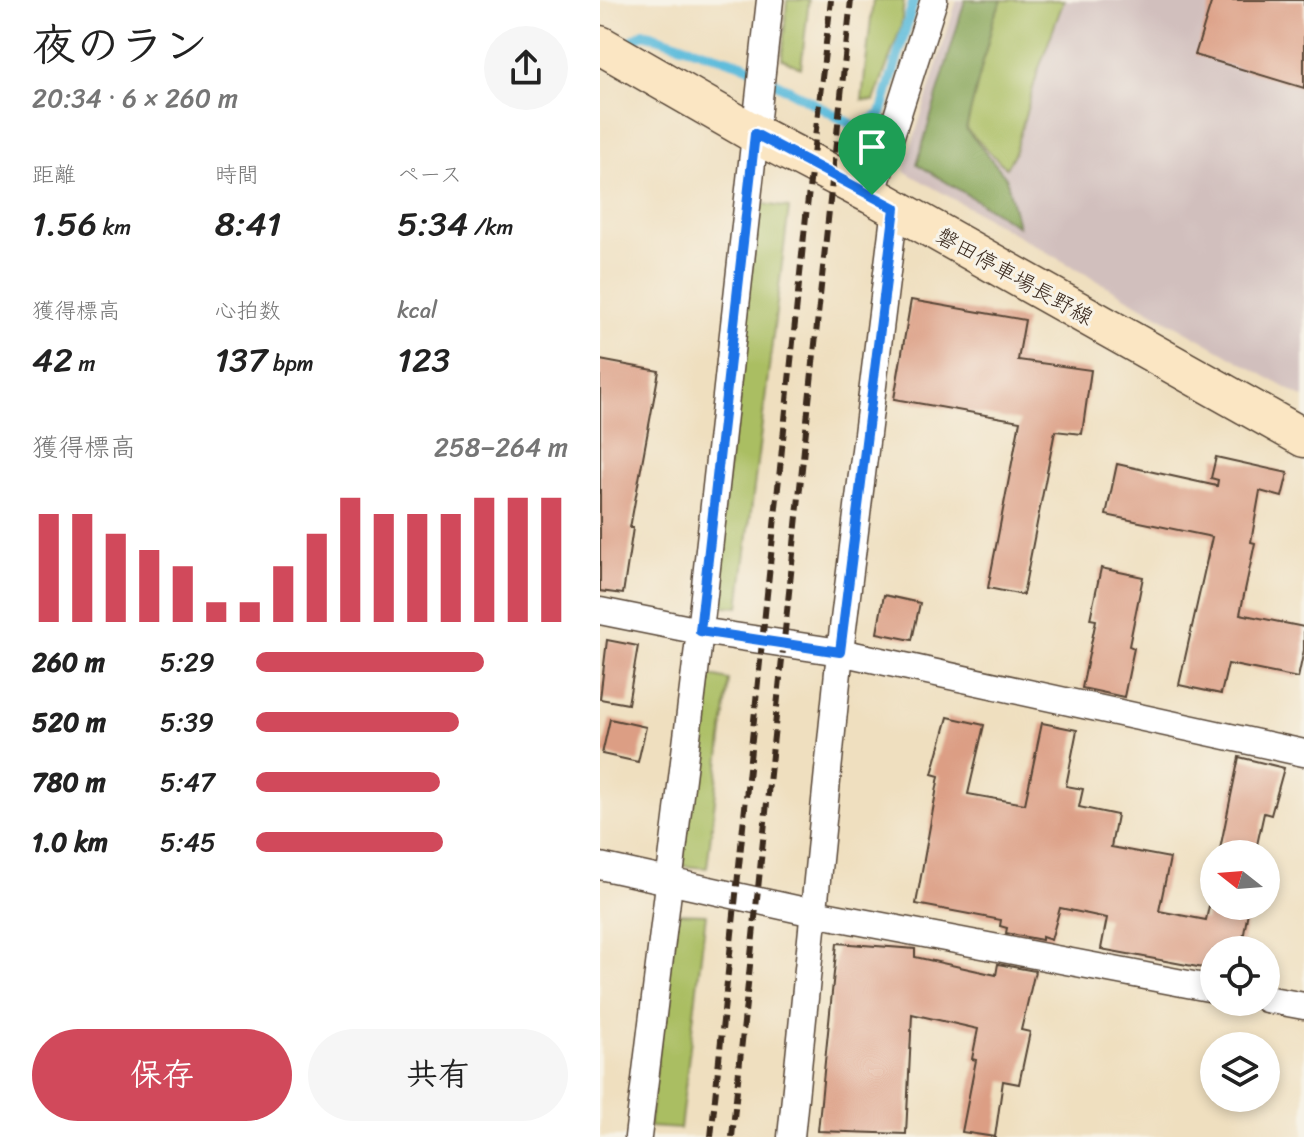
<!DOCTYPE html>
<html lang="ja">
<head>
<meta charset="utf-8">
<style>
	body { margin:0; font-family:Sriracha,"Klee One",sans-serif; background:#f6f6f6; color:#222; height:100vh; display:flex; flex-direction:column; font-size:30px; white-space:nowrap }
	* { box-sizing:border-box; margin:0 }
	p { font-size:26px; color:#767676 }
	.icon { flex:none; width:44px; height:44px; fill:none; stroke:currentColor; stroke-width:2; stroke-linecap:round; stroke-linejoin:round }
	.map { position:relative; flex:1; overflow:hidden }
	.panel { display:flex; flex-direction:column; background:#fff; width:600px }
	.panel>* { flex:none }
	.needle { width:52px; rotate:287deg }
	.controls { position:absolute; left:600px; top:840px; display:grid; gap:16px }
	.controls a { display:grid; place-items:center; width:80px; height:80px; border-radius:50%; background:#fff; box-shadow:0 4px 12px #0003; font-size:40px }
	.pin { position:absolute; display:grid; place-items:center; width:68px; height:68px; color:#fff; margin:-82px -34px; border-radius:50% 50% 50% 0; rotate:-45deg; box-shadow:0 0 8px #0007 }
	.pin .icon { rotate:45deg }
	.round { display:grid; place-items:center; flex:none; width:84px; height:84px; border-radius:42px; background:#f6f6f6 }
	.overview { display:flex; align-items:center; justify-content:space-between; height:136px; padding:0 32px }
	h1 { font-size:44px; font-weight:600; line-height:60px }
	.figures { display:grid; grid-template-columns:repeat(3,1fr); gap:12px; height:136px; padding:8px 32px }
	.figures div { display:grid; align-content:center }
	.figures b { font-size:34px; font-weight:600 }
	.figures small { font-size:22px; font-weight:400 }
	.figures p { font-size:22px }
	.chart { height:224px; padding:16px 32px }
	.chart p { display:flex; justify-content:space-between }
	.chart svg { width:100%; height:144px; margin-top:8px; stroke:#d1495b; stroke-width:6 }
	.action { display:flex; gap:16px; margin-top:auto; padding:16px 32px }
	.action a { flex:1; height:92px; border-radius:48px; background:#d1495b; color:#fff; font-size:32px; font-weight:600; line-height:92px; text-align:center }
	.action a+a { background:#f6f6f6; color:#222 }
	ul { padding:0 32px; list-style:none; font-size:26px }
	li { display:grid; grid-template-columns:128px 96px 1fr; align-items:center; height:60px }
	li i { height:20px; border-radius:10px; background:#d1495b }
	main { display:flex; flex:1; min-height:0 }
	.map>svg:first-child { display:block }
	.industrial { fill:#d1bfbd }
	.green { fill:#aabe62; stroke:#727440; stroke-width:2 }
	.forest { fill:#87a558; stroke:#61683b; stroke-width:2 }
	.lines { fill:none; stroke-linecap:round; stroke-linejoin:round }
	.stream { stroke:#5cbbdb; stroke-width:10 }
	.building { fill:#dc9e84 }
	.minor-casing { stroke:#564536; stroke-width:29 }
	.secondary-casing { stroke:#564536; stroke-width:41 }
	.minor { stroke:#fff; stroke-width:26 }
	.secondary { stroke:#fbe6c3; stroke-width:38 }
	.rail { stroke:#3b2a1e; stroke-width:6; stroke-dasharray:12 6; stroke-linecap:butt }
	.route-casing { stroke:#fff; stroke-width:16 }
	.route { stroke:#1a73e8; stroke-width:10 }
	.labels { text-anchor:middle; stroke-width:6; stroke-linejoin:round; paint-order:stroke }
	.street-label { font-size:22px; fill:#3b2a1e; stroke:#f7f3e8 }
</style>
</head>
<body>
<main>
<section class="panel">
<div class="overview"><div><h1>夜のラン</h1><p>20:34 · 6 × 260 m</p></div><a class="round"><svg class="icon" aria-label="share" viewBox="0 0 24 24"><path d="M12 15V3M7 8l5-5 5 5M5 13v7h14v-7"/></svg></a></div>
<div class="figures">
<div><p>距離</p><b>1.56<small> km</small></b></div>
<div><p>時間</p><b>8:41</b></div>
<div><p>ペース</p><b>5:34<small> /km</small></b></div>
</div>
<div class="figures">
<div><p>獲得標高</p><b>42<small> m</small></b></div>
<div><p>心拍数</p><b>137<small> bpm</small></b></div>
<div><p>kcal</p><b>123</b></div>
</div>
<div class="chart"><p><span>獲得標高</span>258–264 m</p>
<svg viewBox="0 0 160 44" preserveAspectRatio="none"><path d="M5 44V11M15 44V11M25 44V17M35 44V22M45 44V27M55 44V38M65 44V38M75 44V27M85 44V17M95 44V6M105 44V11M115 44V11M125 44V11M135 44V6M145 44V6M155 44V6"/></svg>
</div>
<ul>
<li><b>260 m</b>5:29<i style="width:73%"></i></li>
<li><b>520 m</b>5:39<i style="width:65%"></i></li>
<li><b>780 m</b>5:47<i style="width:59%"></i></li>
<li><b>1.0 km</b>5:45<i style="width:60%"></i></li>
</ul>
<div class="action"><a>保存</a><a>共有</a></div>
</section>
<div class="map">
<svg width="704" height="1137" viewBox="0 0 704 1137">
	<rect width="100%" height="100%" fill="#f7f3e8"/>
	<filter id="ink" filterUnits="userSpaceOnUse"><feTurbulence type="fractalNoise" baseFrequency=".0125" numOctaves="2"/><feDisplacementMap in="SourceGraphic" scale="16" xChannelSelector="R" yChannelSelector="G"/><feConvolveMatrix kernelMatrix="1 2 1 2 8 2 1 2 1" color-interpolation-filters="sRGB"/></filter>
	<filter id="wash" filterUnits="userSpaceOnUse"><feTurbulence type="fractalNoise" baseFrequency=".006" numOctaves="4" result="noise"/><feDisplacementMap in="SourceGraphic" scale="32" xChannelSelector="R" yChannelSelector="G"/><feGaussianBlur stdDeviation="1.8" result="paint"/><feColorMatrix in="noise" values="0 0 0 0 0 0 0 0 0 0 0 0 0 0 0 0 0 1.4 0 .05"/><feComposite in="paint" operator="in"/></filter>
	<g filter="url(#wash)">
		<rect width="100%" height="100%" fill="#efdfbf"/>
		<path class="industrial" d="M357 0H704V398L304 171Z"/>
		<path class="green" d="M187 0H209L201 68 182 59Z
			M273 0H304L301 27 274 101 262 100Z
			M402 0H464L438 71 414 154 406 168 366 129 394 17Z
			M159 203 189 208 139 607 112 605Z
			M107 675 129 680 107 868 82 866Z
			M75 913 106 914 80 1129 49 1127Z"/>
		<path class="forest" d="M365 0H402L394 17 366 129 406 177 418 226 317 164Z"/>
		<g class="lines">
			<path class="stream" d="M22 47 44 33 142 64 258 128 281 114 314 0"/>
		</g>
		<g id="blocks">
			<path class="building" d="M612 0H704V88L595 55Z
				M311 300 425 320 418 360 491 370 482 434 455 431 423 595 388 588 420 421 294 399Z
				M0 360 59 371 30 528H33L23 594 0 591Z
				M616 457 688 473 682 497 660 491 651 542 655 543 640 614 704 627V650L698 678 628 664 621 694 579 685 612 537 506 515 517 464 617 486 618 480 611 478Z
				M501 568 543 577 529 646 534 648 524 697 482 688 496 620 490 619Z
				M284 595 320 603 312 640 277 633Z
				M7 640 38 646 28 704 0 699Z
				M348 717 384 725 368 794 425 804 442 723 477 730 466 786 483 789 479 807 517 815 511 847 570 858 559 911 606 920 609 906H649L641 950H614V970L501 949 507 918 460 908 451 940 442 937V940L406 933 407 928 400 926 401 920 316 904 339 776 332 774Z
				M10 719 46 727 38 762 2 754Z
				M639 757 684 768 671 815 664 813 655 854H619Z
				M237 943 315 949V957L396 975 398 964 435 971 421 1030 430 1032 419 1084 403 1081 395 1137 362 1132 376 1060 372 1059 378 1029 312 1014 306 1134 218 1131Z"/>
		</g>
	</g>
	<g filter="url(#ink)">
		<use href="#blocks" fill-opacity="0" stroke="#564536" stroke-width="2"/>
		<g class="lines">
			<defs>
				<path id="minor" d="M272 195 334 0
					M0 611 100 631 240 652 295 208
					M0 866 214 913 614 989
					M666 999 704 1006
					M38 1137 100 631 170 0
					M191 1137 240 652 704 753"/>
				<path id="secondary" d="M0 45 155 134 272 195 704 438"/>
			</defs>
			<use href="#minor" class="minor-casing"/>
			<use href="#secondary" class="secondary-casing"/>
			<use href="#minor" class="minor"/>
			<use href="#secondary" class="secondary"/>
			<path class="rail" d="M111 1137 206 216 231 0
				M132 1137 251 0"/>
		</g>
	</g>
	<g class="lines" filter="url(#ink)">
		<defs>
			<path id="route" d="M155 134 295 208 240 652 100 631Z"/>
		</defs>
		<use href="#route" class="route-casing"/>
		<use href="#route" class="route"/>
	</g>
	<g class="labels">
		<g class="street-label">
			<text transform="translate(415 276) rotate(29)" y="8">磐田停車場長野線</text>
		</g>
	</g>
</svg>
<div class="controls">
<a><svg class="needle" viewBox="-14 -14 28 28"><path d="M0-13l5 13h-10z" fill="#e53935"/><path d="M0 13l5-13h-10z" fill="#767676"/></svg></a>
<a><svg class="icon" aria-label="locate" viewBox="0 0 24 24"><circle cx="12" cy="12" r="6"/><path d="M12 2v4M12 18v4M2 12h4M18 12h4"/></svg></a>
<a><svg class="icon" aria-label="layers" viewBox="0 0 24 24"><path d="M12 4l9 5-9 5-9-5zM3 14l9 5 9-5"/></svg></a>
</div>
<div class="pin" style="left:272px;top:195px;background:#1e9e55"><svg class="icon" aria-label="arrive" viewBox="0 0 24 24"><path d="M6 21V4h12l-3 4 3 4H6"/></svg></div>
</div>
</main>
</body>
</html>
